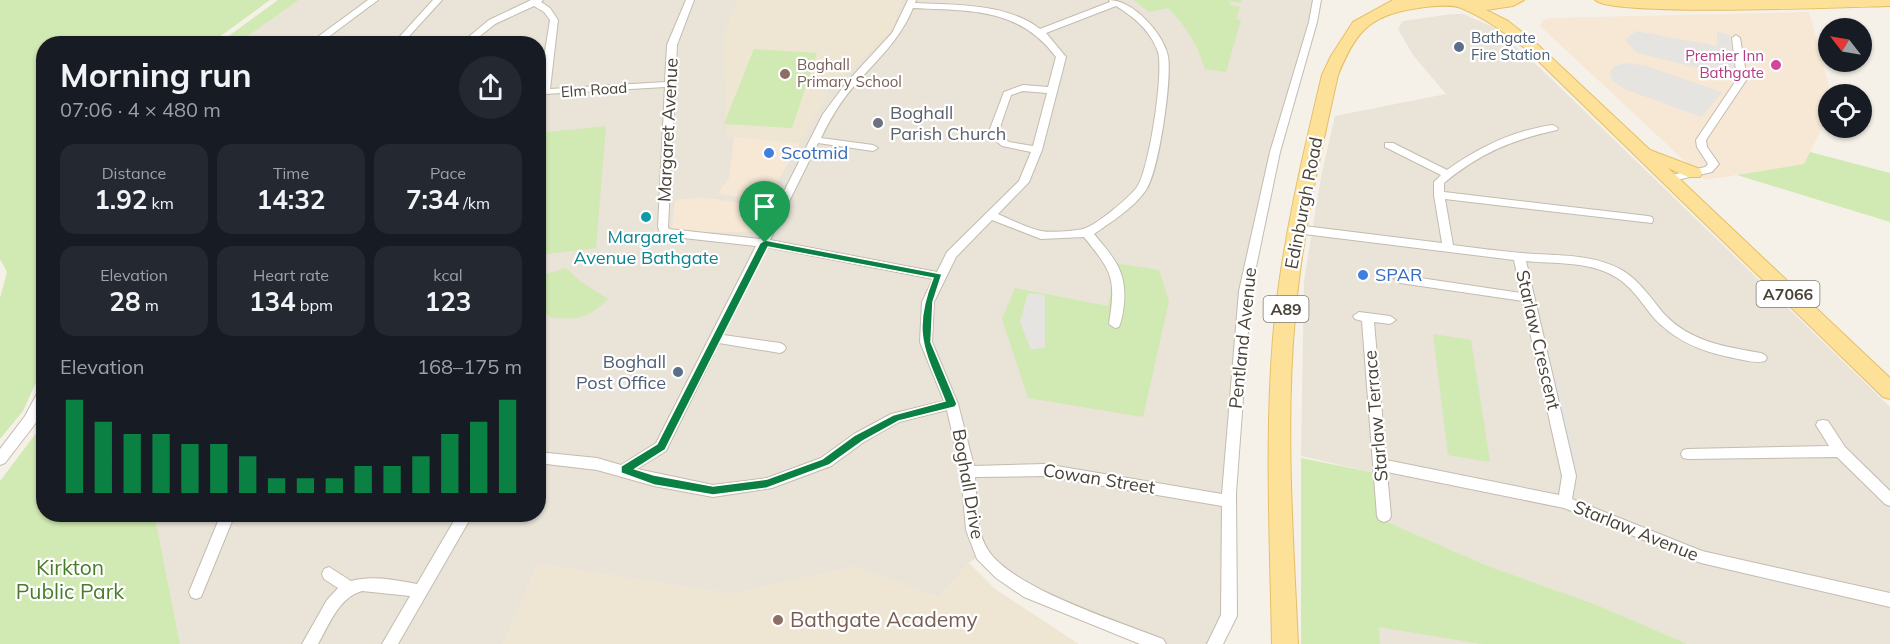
<!DOCTYPE html>
<html lang="en">
<head>
<meta charset="utf-8">
<style>
	body { margin:0; font-family:Mulish,sans-serif; background:#242831; color:#f1f3f6; height:100vh; display:flex; flex-direction:column; font-size:22px; white-space:nowrap }
	* { box-sizing:border-box; margin:0 }
	p { font-size:20px; color:#9ea1a6 }
	.icon { flex:none; width:33px; height:33px; fill:none; stroke:currentColor; stroke-width:2; stroke-linecap:round; stroke-linejoin:round }
	.map { position:relative; flex:1; overflow:hidden }
	.sheet { position:absolute; left:36px; top:36px; width:510px; height:486px; display:flex; flex-direction:column; background:#171b24; border-radius:24px; box-shadow:0 2px 4px #0004 }
	.sheet>* { flex:none }
	.needle { width:39px; rotate:301deg }
	.fabs { position:absolute; left:1818px; top:18px; display:grid; gap:12px }
	.fabs a { display:grid; place-items:center; width:54px; height:54px; border-radius:50%; background:#171b24; box-shadow:0 2px 4px #0004; font-size:30px }
	.pin { position:absolute; display:grid; place-items:center; width:51px; height:51px; color:#fff; margin:-62px -26px; border-radius:50% 50% 50% 0; rotate:-45deg; box-shadow:0 0 6px #0007 }
	.pin .icon { rotate:45deg }
	.round { display:grid; place-items:center; flex:none; width:63px; height:63px; border-radius:32px; background:#242831 }
	.headline { display:flex; align-items:center; justify-content:space-between; height:102px; padding:0 24px }
	h1 { font-size:33px; font-weight:700; line-height:45px }
	.metrics { display:grid; grid-template-columns:repeat(3,1fr); gap:9px; height:102px; padding:6px 24px }
	.metrics div { display:grid; align-content:center; border-radius:15px; background:#242831; text-align:center }
	.metrics b { font-size:26px; font-weight:700 }
	.metrics small { font-size:16px; font-weight:400 }
	.metrics p { font-size:16px }
	.chart { height:168px; padding:12px 24px }
	.chart p { display:flex; justify-content:space-between }
	.chart svg { width:100%; height:108px; margin-top:6px; stroke:#0b8043; stroke-width:6 }
	.map>svg:first-child { display:block }
	.residential { fill:#e9e3d8 }
	.commercial { fill:#f6e8d5 }
	.education { fill:#eee6d3 }
	.green { fill:#d1e9b2 }
	.parking { fill:#e6e4e1 }
	.lines { fill:none; stroke-linecap:round; stroke-linejoin:round }
	.minor-casing { stroke:#c3bcaf; stroke-width:2 }
	.primary-casing { stroke:#e5bf67; stroke-width:2 }
	.minor { fill:#fff; fill-rule:evenodd }
	.primary { fill:#fee199; fill-rule:evenodd }
	.route { fill:#0b8043; stroke:#fff; stroke-width:1.5; fill-rule:evenodd }
	.service-dot { fill:#5c6f8a; stroke:#fff; stroke-width:2 }
	.hotel-dot { fill:#d1479c; stroke:#fff; stroke-width:2 }
	.education-dot { fill:#8d6e63; stroke:#fff; stroke-width:2 }
	.worship-dot { fill:#6b7280; stroke:#fff; stroke-width:2 }
	.shop-dot { fill:#3f7fe0; stroke:#fff; stroke-width:2 }
	.culture-dot { fill:#0f9aa8; stroke:#fff; stroke-width:2 }
	.labels { text-anchor:middle; stroke-width:4.5; stroke-linejoin:round; paint-order:stroke }
	.far-service-label { font-size:15px; fill:#4e5e75; stroke:#fff; text-anchor:start }
	.far-hotel-label { font-size:15px; fill:#b23c85; stroke:#fff; text-anchor:end }
	.far-education-label { font-size:15px; fill:#785e54; stroke:#fff; text-anchor:start }
	.far-street-label { font-size:15px; fill:#494237; stroke:#fff }
	.shield { fill:#fff; stroke:#807b73; stroke-width:1.5 }
	.shield-label { font-size:16px; font-weight:bold; fill:#494237 }
	.worship-label { font-size:18px; fill:#5b616d; stroke:#fff; text-anchor:start }
	.street-label { font-size:18px; fill:#494237; stroke:#fff }
	.shop-label { font-size:18px; fill:#366cbe; stroke:#fff; text-anchor:start }
	.culture-label { font-size:18px; fill:#0d838f; stroke:#fff }
	.service-label { font-size:18px; fill:#4e5e75; stroke:#fff; text-anchor:end }
	.near-park-label { font-size:21px; fill:#497c2a; stroke:#fff }
	.near-education-label { font-size:21px; fill:#785e54; stroke:#fff; text-anchor:start }
</style>
</head>
<body>
<div class="map">
<svg width="1890" height="644" viewBox="0 0 1890 644">
	<rect width="100%" height="100%" fill="#f5f1e9"/>
	<path class="residential" d="M299 0H1317L1245 291 1229 616 1215 644H1158L1029 592 982 554 969 563 939 597 853 567 731 594 538 564 503 644H180L156 522 158 514H538V44L238 43Z
		M1452 14H1463L1493 27 1540 68 1890 407V644H1688L1597 605 1488 566 1378 518 1376 473 1301 456 1304 281 1321 177 1335 116 1446 94 1413 55 1398 29 1403 21Z
		M1378 626 1480 643 1482 644H1380Z"/>
	<path class="commercial" d="M1809 12 1831 94H1828V116L1804 164 1705 180 1540 26 1543 20 1550 18Z
		M734 137 800 143 765 203 718 193 729 178Z
		M702 197 766 207 755 232H689L672 228 675 200Z"/>
	<path class="education" d="M737 0H902L893 29 832 87 800 143 727 136 723 37Z
		M969 563 995 589 1079 644H503L538 564 731 594 853 567 939 597Z"/>
	<path class="green" d="M0 0H270L211 43 44 44 43 367 23 411 0 439V298L7 272 0 259Z
		M278 0H299L238 43H219Z
		M1134 0H1242L1240 3 1230 1V5L1240 7 1236 19 1241 20 1226 72 1205 69C1197 44 1187 27 1168 8L1149 12Z
		M754 49 817 53 792 128 724 124Z
		M606 126 596 248 539 255V133Z
		M1810 152 1890 173V222L1737 175 1804 164Z
		M1101 261 1159 270 1169 301 1143 417 1028 398 1002 319 1015 288 1108 306 1113 279Z
		M566 268 581 282 608 299C589 318 577 321 550 317L542 309 539 285 546 274Z
		M1433 334 1471 340 1490 462 1448 455Z
		M43 424 44 514 157 515 156 522 180 644H0V481Z
		M1301 458 1376 473 1378 518 1488 566 1597 605 1688 644H1482L1379 627 1380 644H1301Z"/>
	<path class="parking" d="M1636 31 1717 46V32L1730 35 1735 77 1637 53 1625 40Z
		M1627 63 1646 66 1722 92 1702 117 1624 89 1612 80 1610 73 1614 66Z
		M1028 293 1045 295V347L1031 350 1020 322Z
		M1554 378 1560 382 1578 468 1574 471Z"/>
	<g class="lines">
		<defs>
			<path id="minor" d="M368 0H378L319 44H308Z
				M433 0H442L402 44H393Z
				M531 0H543L541 2 550 8 558 20 550 89 665 82 667 45 686 0H694L677 45 668 227 669 229 760 239 823 114 847 82 892 33 908 0H916L915 3C955 5 1007 3 1040 29L1110 2 1109 0C1133 0 1163 33 1168 56 1172 79 1159 171 1146 190 1133 209 1112 221 1094 234 1114 258 1127 271 1124 304 1123 312 1122 320 1119 327L1115 328 1109 324C1116 278 1113 273 1084 237L1041 239 992 220 956 257 934 302 932 342 958 404 974 466 1045 464 1222 494 1239 291 1270 152 1309 22 1313 0H1321L1317 22 1280 152 1251 291 1236 493 1237 616 1223 644H1207L1221 615 1222 506 1045 476 975 477C977 500 975 530 988 550 1012 588 1120 622 1163 639L1166 644H1140L1024 597 996 578 977 559 966 530 961 472 947 410 899 422 864 442 831 466 772 488 713 497 654 486 597 470 538 463V452L597 458 621 465 656 443 756 246 665 236 661 235 658 227 665 87 545 94 539 89 550 20 544 12 534 6 495 24 470 44H460L489 20ZM1116 6C1134 17 1151 31 1158 52 1164 73 1149 170 1137 187 1129 198 1094 227 1083 229 1074 231 1050 233 1041 231 1027 228 1012 220 998 214L1029 182 1042 150 1066 57 1046 33ZM913 8C969 11 1019 7 1056 57L1048 87 1023 85 1004 92 988 134 1002 146 1031 152 1019 181 947 252 937 272 770 240 818 143 873 151 878 148 873 145 821 138C830 119 840 102 854 86 876 61 900 40 913 8ZM1023 91 1047 93 1033 146 1009 142 998 133 1011 95ZM767 247 933 279 922 302 920 342 944 401 891 414 854 434 821 458 767 478 713 485 637 469 666 451 719 343 780 353 784 351 786 348 784 345 780 343 723 335Z
				M1736 35 1740 38 1747 79 1706 140 1707 147 1719 164 1712 172 1668 182 1664 181 1663 179 1664 177 1705 167 1708 164 1697 147 1696 140 1737 79 1732 38Z
				M1553 125 1558 128 1557 130C1512 140 1480 153 1444 183V192L1648 216 1652 217 1653 220 1652 223 1445 199 1453 245C1476 248 1499 251 1522 253 1554 256 1590 253 1620 269 1640 280 1651 299 1665 315 1691 342 1726 347 1761 353L1765 355 1767 358 1765 361C1755 364 1740 359 1729 357 1700 351 1674 340 1653 317 1641 302 1630 284 1612 275 1586 261 1554 264 1526 261L1576 476 1572 499 1702 551 1890 593V607L1701 563 1564 508 1387 472 1391 516 1389 520 1384 522 1379 520 1377 516 1362 321 1355 319 1353 316 1359 312 1390 316 1396 320 1390 324 1374 322 1386 460 1559 495 1562 476 1523 301 1400 283 1394 279 1400 275 1521 293 1514 260 1296 233 1290 229 1296 225 1442 243 1434 195V182L1441 175 1385 147V143H1393L1447 170C1479 147 1514 130 1553 125Z
				M44 389V407L35 424 5 463 0 465V449L25 416 39 390Z
				M1823 420 1828 421 1845 447 1890 491V506L1885 504 1837 457 1688 459 1683 458 1681 454 1683 450 1688 449 1829 446 1816 425 1818 421Z
				M221 514H235L201 597 196 599 191 597 189 592Z
				M458 514H473L398 644H382L410 596 362 591C339 597 329 625 318 644H302L327 600 338 588 324 579 322 574 324 569 329 567 351 581C373 575 395 580 417 584Z"/>
			<path id="primary" d="M1393 0H1524L1513 6 1486 10 1508 21 1537 44 1650 150 1700 169 1702 173 1700 177H1688L1668 168 1890 378V399L1883 397 1527 50C1506 34 1486 18 1461 8 1451 4 1435 6 1425 7 1373 14 1358 26 1338 75 1320 155 1302 235 1295 317 1285 425 1293 535 1298 644H1272C1270 535 1264 425 1275 316 1284 234 1303 155 1322 75L1331 56 1353 22Z
				M1595 0H1890V6C1851 7 1611 17 1595 0Z"/>
		</defs>
		<use href="#minor" class="minor-casing"/>
		<use href="#primary" class="primary-casing"/>
		<use href="#minor" class="minor"/>
		<use href="#primary" class="primary"/>
	</g>
	<path class="route" d="M765 240 942 274 933 302 931 342 957 404 955 407 899 421 863 441 829 465 767 488 713 495 654 485 621 473V466L657 444 760 243ZM768 247 933 278C911 333 925 351 945 401L893 415 855 435 822 459 767 479 713 486 654 475 635 469 665 450Z"/>
	<g class="service-dot">
		<circle cx="1459" cy="47" r="6"/>
		<circle cx="678" cy="372" r="6"/>
	</g>
	<circle class="hotel-dot" cx="1776" cy="65" r="6"/>
	<g class="education-dot">
		<circle cx="785" cy="74" r="6"/>
		<circle cx="778" cy="620" r="6"/>
	</g>
	<circle class="worship-dot" cx="878" cy="123" r="6"/>
	<g class="shop-dot">
		<circle cx="769" cy="153" r="6"/>
		<circle cx="1363" cy="275" r="6"/>
	</g>
	<circle class="culture-dot" cx="646" cy="217" r="6"/>
	<g class="labels">
		<g class="far-service-label">
			<text x="1471" y="43">Bathgate<tspan x="1471" dy="17">Fire Station</tspan></text>
		</g>
		<g class="far-hotel-label">
			<text x="1764" y="61">Premier Inn<tspan x="1764" dy="17">Bathgate</tspan></text>
		</g>
		<g class="far-education-label">
			<text x="797" y="70">Boghall<tspan x="797" dy="17">Primary School</tspan></text>
		</g>
		<g class="far-street-label">
			<text transform="translate(594 90) rotate(-4)" y="5">Elm Road</text>
		</g>
		<g class="shield">
			<rect x="1756.5" y="281" width="63" height="26" rx="4.5"/>
			<rect x="1263.5" y="296" width="45" height="26" rx="4.5"/>
		</g>
		<g class="shield-label">
			<text x="1788" y="300">A7066</text>
			<text x="1286" y="315">A89</text>
		</g>
		<g class="worship-label">
			<text x="890" y="119">Boghall<tspan x="890" dy="21">Parish Church</tspan></text>
		</g>
		<g class="street-label">
			<text transform="translate(668 130) rotate(-87)" y="6">Margaret Avenue</text>
			<text transform="translate(1304 203) rotate(-79)" y="6">Edinburgh Road</text>
			<text transform="translate(1243 338) rotate(-84)" y="6">Pentland Avenue</text>
			<text transform="translate(1538 340) rotate(77)" y="6">Starlaw Crescent</text>
			<text transform="translate(1376 416) rotate(-95)" y="6">Starlaw Terrace</text>
			<text transform="translate(1099 479) rotate(9)" y="6">Cowan Street</text>
			<text transform="translate(968 484) rotate(80)" y="6">Boghall Drive</text>
			<text transform="translate(1636 531) rotate(22)" y="6">Starlaw Avenue</text>
		</g>
		<g class="shop-label">
			<text x="781" y="159">Scotmid</text>
			<text x="1375" y="281">SPAR</text>
		</g>
		<g class="culture-label">
			<text x="646" y="243">Margaret<tspan x="646" dy="21">Avenue Bathgate</tspan></text>
		</g>
		<g class="service-label">
			<text x="666" y="368">Boghall<tspan x="666" dy="21">Post Office</tspan></text>
		</g>
		<g class="near-park-label">
			<text x="70" y="575">Kirkton<tspan x="70" dy="24">Public Park</tspan></text>
		</g>
		<g class="near-education-label">
			<text x="790" y="627">Bathgate Academy</text>
		</g>
	</g>
</svg>
<div class="fabs">
<a><svg class="needle" viewBox="-14 -14 28 28"><path d="M0-13l5 13h-10z" fill="#e53935"/><path d="M0 13l5-13h-10z" fill="#9ea1a6"/></svg></a>
<a><svg class="icon" aria-label="locate" viewBox="0 0 24 24"><circle cx="12" cy="12" r="6"/><path d="M12 2v4M12 18v4M2 12h4M18 12h4"/></svg></a>
</div>
<div class="pin" style="left:765px;top:243px;background:#1e9e55"><svg class="icon" aria-label="arrive" viewBox="0 0 24 24"><path d="M6 21V4h12l-3 4 3 4H6"/></svg></div>
<section class="sheet">
<div class="headline"><div><h1>Morning run</h1><p>07:06 · 4 × 480 m</p></div><a class="round"><svg class="icon" aria-label="share" viewBox="0 0 24 24"><path d="M12 15V3M7 8l5-5 5 5M5 13v7h14v-7"/></svg></a></div>
<div class="metrics">
<div><p>Distance</p><b>1.92<small> km</small></b></div>
<div><p>Time</p><b>14:32</b></div>
<div><p>Pace</p><b>7:34<small> /km</small></b></div>
</div>
<div class="metrics">
<div><p>Elevation</p><b>28<small> m</small></b></div>
<div><p>Heart rate</p><b>134<small> bpm</small></b></div>
<div><p>kcal</p><b>123</b></div>
</div>
<div class="chart"><p><span>Elevation</span>168–175 m</p>
<svg viewBox="0 0 160 44" preserveAspectRatio="none"><path d="M5 44V6M15 44V15M25 44V20M35 44V20M45 44V24M55 44V24M65 44V29M75 44V38M85 44V38M95 44V38M105 44V33M115 44V33M125 44V29M135 44V20M145 44V15M155 44V6"/></svg>
</div>
</section>
</div>
</body>
</html>
